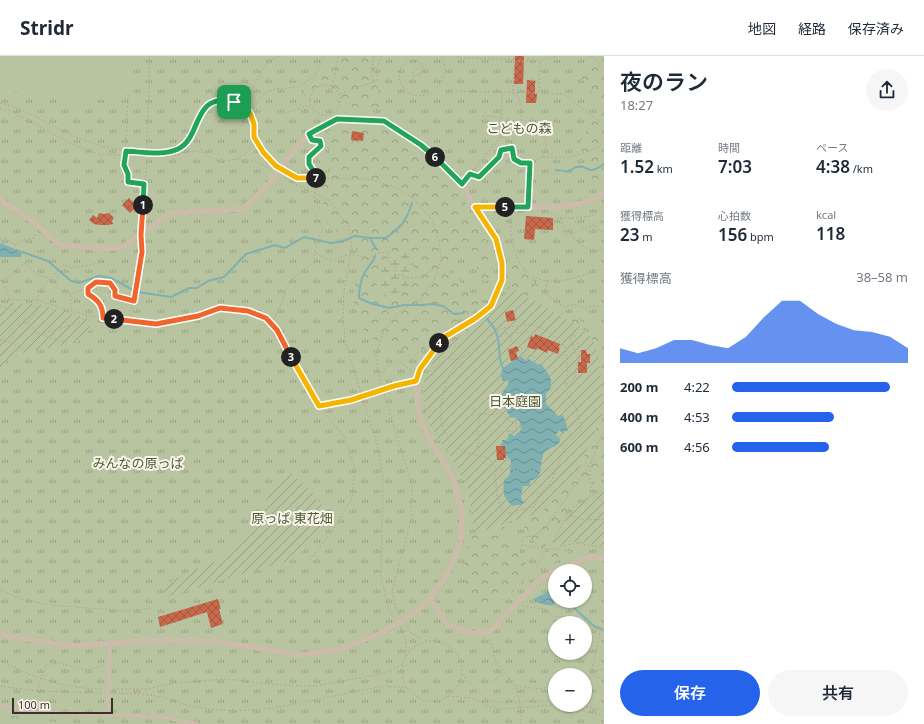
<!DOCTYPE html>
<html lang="ja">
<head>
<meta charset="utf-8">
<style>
	body { margin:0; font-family:"Noto Sans","Noto Sans JP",sans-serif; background:#f6f6f7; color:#1f2937; height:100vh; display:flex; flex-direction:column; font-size:15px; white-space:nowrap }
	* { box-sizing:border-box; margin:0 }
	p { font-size:13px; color:#747a83 }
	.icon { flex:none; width:22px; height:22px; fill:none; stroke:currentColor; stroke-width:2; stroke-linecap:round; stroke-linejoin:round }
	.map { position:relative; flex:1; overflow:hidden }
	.side { display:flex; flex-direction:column; background:#fff; width:320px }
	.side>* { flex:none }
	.controls { position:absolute; left:548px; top:508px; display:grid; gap:8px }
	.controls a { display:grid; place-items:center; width:44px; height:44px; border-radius:50%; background:#fff; box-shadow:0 1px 3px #0004; font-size:20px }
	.scale { position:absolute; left:12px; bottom:10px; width:101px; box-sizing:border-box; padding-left:4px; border:2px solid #3b302b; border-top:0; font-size:11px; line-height:14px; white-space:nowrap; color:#3b302b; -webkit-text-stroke:3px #fbf5ee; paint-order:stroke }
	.pin { position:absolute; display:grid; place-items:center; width:34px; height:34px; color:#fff; margin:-17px; border-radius:8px; box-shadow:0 2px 6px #0006 }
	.km { position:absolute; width:20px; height:20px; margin:-10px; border-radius:50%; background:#222; color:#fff; font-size:11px; line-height:20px; text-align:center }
	.round { display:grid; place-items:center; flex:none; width:42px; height:42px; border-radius:21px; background:#f6f6f7 }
	.head { display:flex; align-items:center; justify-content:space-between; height:68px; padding:0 16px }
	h1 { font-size:22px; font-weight:600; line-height:30px }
	.figures { display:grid; grid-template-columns:repeat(3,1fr); gap:6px; height:68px; padding:4px 16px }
	.figures div { display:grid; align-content:center }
	.figures b { font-size:17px; font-weight:600 }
	.figures small { font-size:11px; font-weight:400 }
	.figures p { font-size:11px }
	.chart { height:112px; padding:8px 16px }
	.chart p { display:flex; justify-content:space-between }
	.chart svg { width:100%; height:72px; margin-top:4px; fill:#2563eb; opacity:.7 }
	.button { display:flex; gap:8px; margin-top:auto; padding:8px 16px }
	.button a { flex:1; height:46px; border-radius:24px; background:#2563eb; color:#fff; font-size:16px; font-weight:600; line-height:46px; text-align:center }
	.button a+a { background:#f6f6f7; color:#1f2937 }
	ul { padding:0 16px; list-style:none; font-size:13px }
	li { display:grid; grid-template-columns:64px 48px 1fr; align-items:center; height:30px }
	li i { height:10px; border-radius:5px; background:#2563eb }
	header { display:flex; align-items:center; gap:24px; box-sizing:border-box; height:56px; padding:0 20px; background:#fff; border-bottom:1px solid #e0e1e3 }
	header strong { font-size:19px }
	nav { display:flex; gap:22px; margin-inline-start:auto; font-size:14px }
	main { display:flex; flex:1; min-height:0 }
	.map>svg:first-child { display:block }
	.grass { fill:url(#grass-tufts); fill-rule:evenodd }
	.forest { fill:url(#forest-crowns) }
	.wetland { fill:url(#wetland-marsh) }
	.garden { fill:url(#garden-furrows) }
	.pitch { fill:#b8c4a0 }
	.water { fill:url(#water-waves) }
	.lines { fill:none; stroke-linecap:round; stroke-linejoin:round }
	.stream { stroke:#7fb0b2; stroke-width:2 }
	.building { fill:url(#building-cross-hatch) }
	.path { stroke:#b9a596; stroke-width:1; stroke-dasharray:2 2; stroke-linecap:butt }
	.service { stroke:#cdbbac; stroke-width:3.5 }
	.pedestrian { stroke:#cdbbac; stroke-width:5 }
	.split-1-casing { stroke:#fff; stroke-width:8 }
	.split-2-casing { stroke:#fff; stroke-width:8 }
	.split-3-casing { stroke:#fff; stroke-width:8 }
	.split-4-casing { stroke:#fff; stroke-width:8 }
	.split-5-casing { stroke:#fff; stroke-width:8 }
	.split-6-casing { stroke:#fff; stroke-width:8 }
	.split-7-casing { stroke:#fff; stroke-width:8 }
	.split-8-casing { stroke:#fff; stroke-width:8 }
	.split-1 { stroke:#22a559; stroke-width:5 }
	.split-2 { stroke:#f0652b; stroke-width:5 }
	.split-3 { stroke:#f0652b; stroke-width:5 }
	.split-4 { stroke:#f5b400; stroke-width:5 }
	.split-5 { stroke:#f5b400; stroke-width:5 }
	.split-6 { stroke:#22a559; stroke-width:5 }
	.split-7 { stroke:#22a559; stroke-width:5 }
	.split-8 { stroke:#f5b400; stroke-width:5 }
	.labels { text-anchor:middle; stroke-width:4; stroke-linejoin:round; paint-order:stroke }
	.park-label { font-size:13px; fill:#4a5a2e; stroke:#fbf5ee }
</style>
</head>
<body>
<header>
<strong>Stridr</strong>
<nav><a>地図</a><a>経路</a><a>保存済み</a></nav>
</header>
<main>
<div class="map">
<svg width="604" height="668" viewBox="0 0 604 668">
	<defs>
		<pattern id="grass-tufts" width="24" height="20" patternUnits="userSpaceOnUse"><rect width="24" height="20" fill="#b8c4a0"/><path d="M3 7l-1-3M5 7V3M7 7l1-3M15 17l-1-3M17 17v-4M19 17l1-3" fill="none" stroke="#97a083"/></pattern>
		<pattern id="forest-crowns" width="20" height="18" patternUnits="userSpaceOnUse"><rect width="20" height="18" fill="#b8c4a0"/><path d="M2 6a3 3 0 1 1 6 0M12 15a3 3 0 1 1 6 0" fill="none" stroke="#97a083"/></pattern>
		<pattern id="wetland-marsh" width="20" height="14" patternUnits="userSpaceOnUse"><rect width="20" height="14" fill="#b8c4a0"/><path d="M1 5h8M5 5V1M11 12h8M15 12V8" fill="none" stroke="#97a083"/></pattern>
		<pattern id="garden-furrows" width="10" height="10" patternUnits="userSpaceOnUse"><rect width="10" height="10" fill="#b8c4a0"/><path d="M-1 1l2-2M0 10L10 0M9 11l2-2" fill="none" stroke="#97a083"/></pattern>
		<pattern id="water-waves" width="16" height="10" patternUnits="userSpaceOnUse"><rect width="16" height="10" fill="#7fb0b2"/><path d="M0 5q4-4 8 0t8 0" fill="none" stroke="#699091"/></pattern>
		<pattern id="building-cross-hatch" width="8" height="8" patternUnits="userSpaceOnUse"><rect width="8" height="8" fill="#c8694b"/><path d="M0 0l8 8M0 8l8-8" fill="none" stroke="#a4573f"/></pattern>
	</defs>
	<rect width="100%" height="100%" fill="#f4ebe1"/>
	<path class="grass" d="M0 0H604V668H0ZM555 515H585V545H555ZM555 567H585V597H555ZM555 619H585V649H555Z"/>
	<path class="forest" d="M341 0H379L374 15 378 32 379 52 360 57H343L336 39 325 26 305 40 303 33 324 12 341 2Z
		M597 0H604V125L597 134 579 89 600 50 580 19Z
		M364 67 390 75 417 91 425 113 454 125 495 204 487 226 475 222 479 202 457 197 449 216 469 234 481 251 442 273 416 300 366 280 352 241 361 197 325 164 321 129 330 115 328 75Z
		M509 200 538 230 540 247 599 273 604 283V420L575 440 547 482 545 496 571 495 550 509 518 462 449 297V284L500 248Z
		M503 469 526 505 523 527 501 545 475 553 461 517 470 480Z
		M7 659 67 668H0V661Z"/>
	<path class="wetland" d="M396 194 412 200 415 216 408 230 395 240 381 241 376 232 382 207Z"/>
	<path class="garden" d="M508 230 582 272 593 284 600 312 604 353 579 413 542 456 474 477 468 433 458 413 428 367 424 344V324L433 305 445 291 482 265 503 244Z
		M13 247 37 248 83 261 89 264 90 273 78 286 12 299 0 313V252Z
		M291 417C306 430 320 442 328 460 319 478 309 490 294 503L166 541 163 530 185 518 218 504 257 467 266 444 281 422Z
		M604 436V490L569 485 555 492 552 491C558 470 581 439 604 436Z"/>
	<path class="pitch" d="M0 0H11L9 37H0Z
		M15 0H131L129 42 92 44 85 51 74 52 64 51 52 40 13 36Z"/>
	<path class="water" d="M0 187 22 196 21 201H0Z
		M520 300 527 305 529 303 537 308H541L548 317 551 324V332L546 338V348L558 360 563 359 568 374 562 377 559 374 556 379 560 383C560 392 549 390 544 397 540 403 542 419 537 422 535 423 533 424 531 424L529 430H523L521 441 524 448 512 450C503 440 503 438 504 425L510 418 511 405 507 400 502 399V384H508V380L510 377 514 380 521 374 520 366 516 362 510 361 505 352 498 350V339L504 337 503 335 508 329 509 325H503L500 319 503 312Z
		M552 534 555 536V545L554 546V549C547 550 540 548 534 544L535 542Z"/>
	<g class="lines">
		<path class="stream" d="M556 114C560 114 565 116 569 115 572 114 574 111 577 111 589 108 586 121 604 108
			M370 182H386C402 170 406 166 412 147
			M22 196 48 205 71 225 79 227 99 220 111 222 133 234
			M375 200C373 208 368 210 365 216 360 225 359 232 359 242L370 247 389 252 404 249H422L433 248 443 250 454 258 464 257
			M138 236 171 241 189 232H197L208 225 224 221 246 198 275 189 285 192 304 181 331 187 343 185 355 180 370 182 376 193
			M487 263C492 268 497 276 498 283 500 293 498 303 503 312
			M574 552 594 570 604 574"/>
	</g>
	<path class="building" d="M515 0H524L523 28H514Z
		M527 24 535 25V38H537L536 47H526Z
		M352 75 364 77 363 85 351 84Z
		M129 142 137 150 130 157 122 149Z
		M99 157 104 158 109 157 114 162 112 165 113 168 108 169H100L94 168 89 164 93 159 97 162Z
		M526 160 553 162V174L535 173 534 184 524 183Z
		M513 254 516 264 507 266 505 256Z
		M535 278 560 288 558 292H560L558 298 548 294 547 297 537 292 536 294 527 291 531 280 534 281Z
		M517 290 519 295 516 296 518 303 511 305 508 294Z
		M581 294H586L587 298H590V307H587V317H578V306H581Z
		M496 390H505L506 402H504V404H497Z
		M218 543 221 553H219L223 568 211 572 207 556 160 571 158 561Z"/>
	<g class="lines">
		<path class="path" d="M458 0V2L514 3
			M589 0 595 3 604 13
			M528 4V0
			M514 5H540L558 0
			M420 18 418 13H415L413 15 412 18 414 20 421 19 424 14C423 5 412 1 405 7 395 15 399 31 409 37 432 49 452 21 442 0
			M373 26 377 24C377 16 377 7 382 0
			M310 44a15 15 0 1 1 30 0a15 15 0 1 1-30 0Z
			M331 30 334 23 338 0
			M456 34 460 35 563 38 604 69
			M513 35 514 0
			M539 36 540 6
			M514 37C525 47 521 60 520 74
			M128 38 126 99 125 109 128 118V127
			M340 38 373 26 371 17 374 0
			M195 75a30 30 0 1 1 60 0a30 30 0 1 1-60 0Z
			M234 46C239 43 245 42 248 38 260 24 260 6 280 0
			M0 47C30 54 53 72 81 83 103 92 124 95 147 96 173 97 185 96 195 69
			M0 53 11 55 76 90 98 98 162 101C180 101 185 92 205 97
			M283 58 310 49
			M252 60 253 54 259 44 266 36 275 33 297 31 314 21 325 0
			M483 60 500 61
			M254 81 263 96 274 108
			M501 81 511 84
			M543 101 569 102 596 92 604 86
			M235 103C249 104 260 105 271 113
			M285 115 297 122 368 123 396 131 415 144 433 166 439 185 441 204 434 224 421 243 399 256 385 272 376 299 379 322 412 429 411 464 392 535 396 552 400 559
			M471 119 479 121 499 101 501 94 511 92
			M282 121 289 126 307 133 330 145 349 171 352 191 344 235 343 258 345 285 378 392 383 423 381 520 389 555 395 562
			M466 123 501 80 502 37
			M121 126 143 128
			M528 145 530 107 542 101 547 90 542 77C526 70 523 71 512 84V92L514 103 521 107H530
			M511 158C509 187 517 228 556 225 572 224 589 217 604 213
			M556 162H571L592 160 604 150
			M561 162 565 180 604 165
			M571 162 584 172
			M142 169 146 114 150 0
			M595 170 600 175 604 176
			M571 178C580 190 589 196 604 194
			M0 183 4 182 16 189 23 184 34 182 35 176
			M316 197 323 202 332 205C347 197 353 197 369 203L376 197 389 196V208H396L395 219H403V222L420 221 433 213H438
			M0 224 3 226 10 244
			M547 224 545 238 564 251 574 248 584 252 592 250 604 251
			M3 226 25 207 37 219 49 222 61 234 70 238 87 232 103 234 115 240 134 245
			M70 239 72 247 70 255
			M0 246 6 244H37L89 260 156 268 198 260 220 252 248 255 266 262 277 274 299 317 319 350 343 379 355 413 352 443 328 481 308 506
			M0 250C22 253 24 268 41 278 49 282 60 284 68 287
			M103 261C103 249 97 244 88 238L87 232 96 226 110 227 115 234V239
			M129 264C135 239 143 211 141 185
			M271 268 279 253 287 232 292 223 314 207 316 187 324 171 317 164 315 159 321 154 314 143 318 122 309 107V101L321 90 320 85 312 84
			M504 273 512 285 519 286 524 300H534L540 305
			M511 281 515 276 521 277 524 274 530 277
			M0 283 12 287 23 293 41 278 77 267 88 261
			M0 285 15 269 28 267 35 257 37 244 43 230 63 209 72 212 104 206
			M426 316 428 317 449 302 459 304 448 320 441 348V368L452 388 464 396 489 402 496 413V435L501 453 510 457 535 450 538 440 551 426 565 391 582 372 576 352 565 335 568 311 565 291 549 276 531 268 503 272 493 278 480 289 459 304
			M380 321 386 310 399 305 412 315
			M566 329 575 322 578 303 570 280 575 279 580 295V303H578
			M319 350 351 345 394 330 410 326
			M604 373 591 406 546 471 534 480 523 481 522 489 554 494 563 490 577 487 602 492 604 495
			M473 398 478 391 479 357 491 359 502 356 509 365 516 367V375L500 376 498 379 491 375
			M591 406C590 420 587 440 604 445
			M497 413 556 414
			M567 458C577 447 590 439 604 434
			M546 513H539L536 511 556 481 567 458 584 464 604 463
			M0 534 22 543 50 549 128 555 150 552
			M522 550 544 553 552 560 577 562 604 577
			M406 569 411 577 427 585
			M401 571 406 586V600
			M600 577 591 616 597 621 604 624
			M490 583 495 604 515 630 520 646 521 668
			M402 615a30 30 0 1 1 60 0a30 30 0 1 1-60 0Z
			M0 604C31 621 66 633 102 633
			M462 618 484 642 490 645 505 647 527 645H555
			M562 619 565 614 580 619
			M585 621 589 622 591 616 604 613
			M493 627 503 615
			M0 630 37 635 103 637
			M516 630 540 633 555 629
			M113 633H147L174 627 225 623 281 629 315 630 381 618 392 614 403 607
			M37 635 46 609 58 607 87 614 104 609
			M114 637 141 638 164 641 186 649 209 653 237 655 273 652 384 630 407 632
			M448 640 471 642 490 651 501 653 555 649
			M556 649 604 660
			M582 649 604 655"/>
		<path class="service" d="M0 650 33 656 162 661 197 668
			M109 659 108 648 110 587"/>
		<path class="pedestrian" d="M0 143 36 168 59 189 97 192H121L170 157 243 153 269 127 286 104 309 78 337 63 384 65 421 89 445 110 462 128 475 151 496 183 502 207V224L491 250 476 262 443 282 420 313 417 319V345L422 369 437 396 452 420 462 455 461 486 448 517 430 542 413 558 373 581 337 594 302 599 212 585 155 584 72 590 5 580 0 577
			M475 151C492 151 508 151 525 151 552 151 581 153 604 137
			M555 515 591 501 604 503
			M430 542 447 568 470 577H488L496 570 537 525 555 515"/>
	</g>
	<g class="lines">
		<defs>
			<path id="split-1" d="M143 149 144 128 128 126V118L124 109 126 95C143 96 163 100 178 93 203 81 191 36 234 46"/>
			<path id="split-2" d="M114 263 103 262C103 249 98 244 88 238V232L96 226 110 227 115 234V240L134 245 142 196 141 179 143 149"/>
			<path id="split-3" d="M114 263 156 268 198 260 220 252 248 255 266 262 277 274 291 301"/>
			<path id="split-4" d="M291 301 319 350 351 344 394 330 416 325 420 313 439 287"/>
			<path id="split-5" d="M439 287 443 282 476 262 491 250 502 224V207L496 183 475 151H505"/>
			<path id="split-6" d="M435 101 462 128 470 118 479 121 499 101 501 94 512 92 514 103 521 107H530L528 151H505"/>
			<path id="split-7" d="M316 122H318L309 108V101L321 90 320 85 312 84 309 78 337 63 384 65 421 89 435 101"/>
			<path id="split-8" d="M234 46 243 50 250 57 254 68V81L263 96 276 110 297 122H316"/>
		</defs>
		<use href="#split-1" class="split-1-casing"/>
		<use href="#split-2" class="split-2-casing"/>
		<use href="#split-3" class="split-3-casing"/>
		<use href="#split-4" class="split-4-casing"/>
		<use href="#split-5" class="split-5-casing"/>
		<use href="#split-6" class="split-6-casing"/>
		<use href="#split-7" class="split-7-casing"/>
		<use href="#split-8" class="split-8-casing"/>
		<use href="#split-1" class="split-1"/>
		<use href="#split-2" class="split-2"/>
		<use href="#split-3" class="split-3"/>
		<use href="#split-4" class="split-4"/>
		<use href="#split-5" class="split-5"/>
		<use href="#split-6" class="split-6"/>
		<use href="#split-7" class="split-7"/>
		<use href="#split-8" class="split-8"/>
	</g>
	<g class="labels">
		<g class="park-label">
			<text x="519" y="77">こどもの森</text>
			<text x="515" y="350">日本庭園</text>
			<text x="138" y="412">みんなの原っぱ</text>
			<text x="292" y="467">原っぱ 東花畑</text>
		</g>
	</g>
</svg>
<div class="controls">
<a><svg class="icon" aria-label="locate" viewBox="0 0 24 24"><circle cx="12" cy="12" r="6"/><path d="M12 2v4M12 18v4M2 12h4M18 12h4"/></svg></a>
<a>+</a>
<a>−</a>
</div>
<div class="scale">100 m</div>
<div class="pin" style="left:234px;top:46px;background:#1e9e55"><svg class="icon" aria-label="arrive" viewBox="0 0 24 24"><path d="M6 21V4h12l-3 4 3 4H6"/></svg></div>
<b class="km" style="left:143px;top:149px">1</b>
<b class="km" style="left:114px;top:263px">2</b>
<b class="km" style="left:291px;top:301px">3</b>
<b class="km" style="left:439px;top:287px">4</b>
<b class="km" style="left:505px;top:151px">5</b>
<b class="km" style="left:435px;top:101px">6</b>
<b class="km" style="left:316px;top:122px">7</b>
</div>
<section class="side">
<div class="head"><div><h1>夜のラン</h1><p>18:27</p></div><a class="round"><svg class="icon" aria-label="share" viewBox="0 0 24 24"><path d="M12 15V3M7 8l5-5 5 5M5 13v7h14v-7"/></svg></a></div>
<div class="figures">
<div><p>距離</p><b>1.52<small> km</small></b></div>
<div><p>時間</p><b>7:03</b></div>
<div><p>ペース</p><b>4:38<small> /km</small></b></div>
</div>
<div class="figures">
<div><p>獲得標高</p><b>23<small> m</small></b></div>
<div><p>心拍数</p><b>156<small> bpm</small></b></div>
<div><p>kcal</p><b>118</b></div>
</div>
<div class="chart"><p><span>獲得標高</span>38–58 m</p>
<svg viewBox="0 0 160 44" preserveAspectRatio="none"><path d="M0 44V35L10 38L20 35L30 30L40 30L50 33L60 35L70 28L80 16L90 6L100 6L110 14L120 20L130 24L140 25L150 28L160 35V44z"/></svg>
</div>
<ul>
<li><b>200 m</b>4:22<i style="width:90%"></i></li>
<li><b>400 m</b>4:53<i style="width:58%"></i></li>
<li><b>600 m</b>4:56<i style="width:55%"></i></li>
</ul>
<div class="button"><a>保存</a><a>共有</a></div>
</section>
</main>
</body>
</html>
